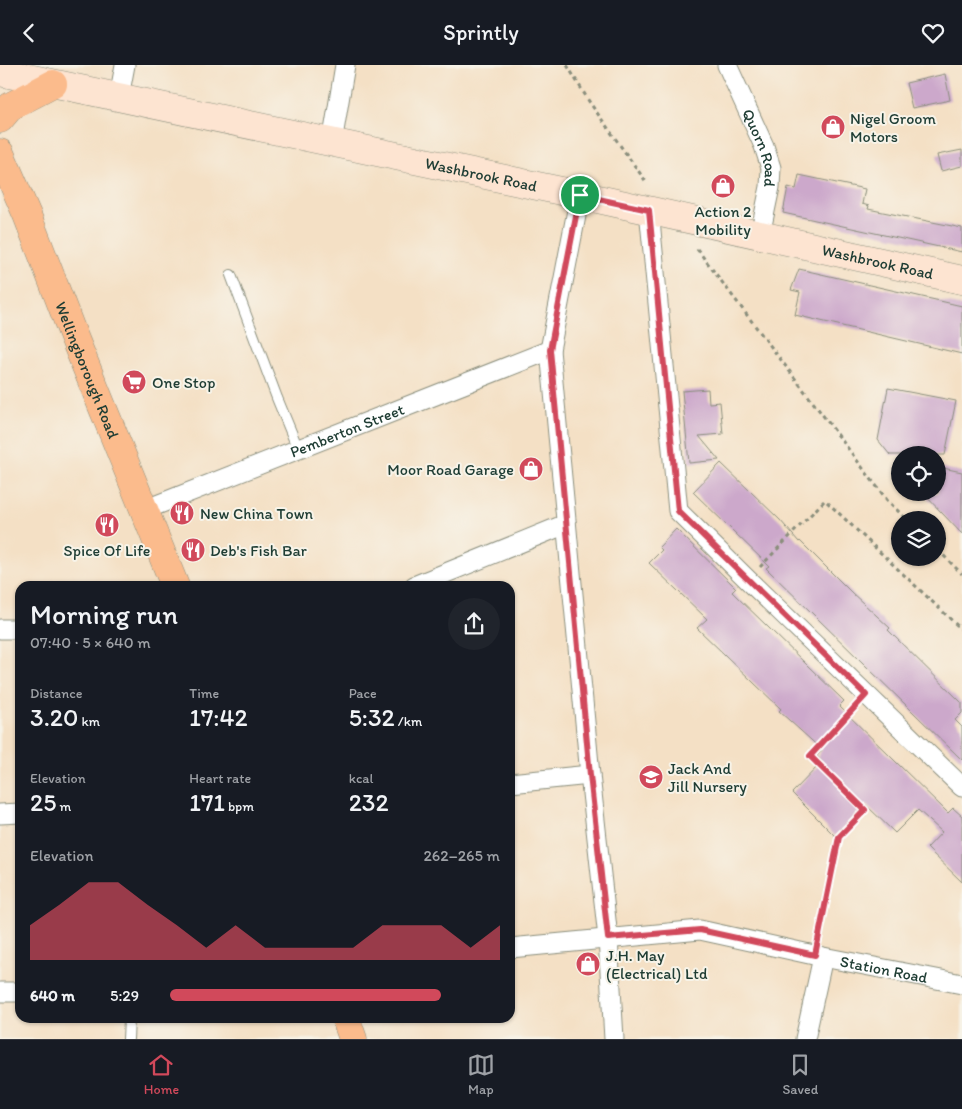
<!DOCTYPE html>
<html lang="en">
<head>
<meta charset="utf-8">
<style>
	body { margin:0; font-family:Itim,sans-serif; background:#20242c; color:#f1f3f6; height:100vh; display:flex; flex-direction:column; font-size:19px; white-space:nowrap }
	* { box-sizing:border-box; margin:0 }
	p { font-size:16px; color:#9ea1a6 }
	.icon { flex:none; width:28px; height:28px; fill:none; stroke:currentColor; stroke-width:2; stroke-linecap:round; stroke-linejoin:round }
	.map { position:relative; flex:1; overflow:hidden }
	.details { position:absolute; left:15px; top:516px; width:500px; height:442px; display:flex; flex-direction:column; background:#171b24; border-radius:15px; box-shadow:0 1px 4px #0004 }
	.details>* { flex:none }
	.buttons { position:absolute; left:891px; top:381px; display:grid; gap:10px }
	.buttons a { display:grid; place-items:center; width:55px; height:55px; border-radius:50%; background:#171b24; box-shadow:0 1px 4px #0004; font-size:25px }
	.pin { position:absolute; display:grid; place-items:center; width:42px; height:42px; color:#fff; margin:-21px; border:2px solid #fff; border-radius:50%; box-shadow:0 1px 5px #0007 }
	.round { display:grid; place-items:center; flex:none; width:52px; height:52px; border-radius:26px; background:#20242c }
	.overview { display:flex; align-items:center; justify-content:space-between; height:85px; padding:0 15px }
	h1 { font-size:28px; font-weight:600; line-height:38px }
	.stats { display:grid; grid-template-columns:repeat(3,1fr); gap:8px; height:85px; padding:5px 15px }
	.stats div { display:grid; align-content:center }
	.stats b { font-size:25px; font-weight:600 }
	.stats small { font-size:14px; font-weight:400 }
	.stats p { font-size:14px }
	.chart { height:140px; padding:10px 15px }
	.chart p { display:flex; justify-content:space-between }
	.chart svg { width:100%; height:90px; margin-top:5px; fill:#d1495b; opacity:.7 }
	ul { padding:0 15px; list-style:none; font-size:16px }
	li { display:grid; grid-template-columns:80px 60px 1fr; align-items:center; height:38px }
	li i { height:12px; border-radius:6px; background:#d1495b }
	header { display:flex; justify-content:space-between; align-items:center; height:65px; padding:0 15px; background:#171b24; font-size:22px; font-weight:600 }
	.tab-bar { display:flex; justify-content:space-around; align-items:center; height:70px; border-top:1px solid #363941; background:#171b24; font-size:14px; color:#9ea1a6 }
	.tab-bar a { display:grid; justify-items:center; gap:2px }
	.tab-bar .selected { color:#d1495b }
	.map>svg:first-child { display:block }
	.building { fill:#cca8cb }
	.lines { fill:none; stroke-linecap:round; stroke-linejoin:round }
	.service-casing { stroke:#8a8e7c; stroke-width:12 }
	.minor-casing { stroke:#8a8e7c; stroke-width:21 }
	.secondary-casing { stroke:#8a8e7c; stroke-width:29 }
	.primary-casing { stroke:#8a8e7c; stroke-width:29 }
	.path { stroke:#8a8e7c; stroke-width:3; stroke-dasharray:4 4; stroke-linecap:butt }
	.service { stroke:#fff; stroke-width:10 }
	.minor { stroke:#fff; stroke-width:19 }
	.secondary { stroke:#fde4d1; stroke-width:28 }
	.primary { stroke:#fbbb8c; stroke-width:28 }
	.route-casing { stroke:#fff; stroke-width:10 }
	.route { stroke:#d1495b; stroke-width:6 }
	.labels { text-anchor:middle; stroke-width:4; stroke-linejoin:round; paint-order:stroke }
	.poi-label { font-size:16px; fill:#1f3d34; stroke:#f7f3e8; text-anchor:start }
	.street-label { font-size:16px; fill:#1f3d34; stroke:#f7f3e8 }
</style>
</head>
<body>
<header><svg class="icon" aria-label="back" viewBox="0 0 24 24"><path d="M15 5l-7 7 7 7"/></svg>Sprintly<svg class="icon" aria-label="heart" viewBox="0 0 24 24"><path d="M12 20l-8-8c-3-5 5-10 8-4 3-6 11-1 8 4z"/></svg></header>
<div class="map">
<svg width="962" height="974" viewBox="0 0 962 974">
	<rect width="100%" height="100%" fill="#f7f3e8"/>
	<filter id="ink" filterUnits="userSpaceOnUse"><feTurbulence type="fractalNoise" baseFrequency=".02" numOctaves="2"/><feDisplacementMap in="SourceGraphic" scale="10" xChannelSelector="R" yChannelSelector="G"/><feConvolveMatrix kernelMatrix="1 2 1 2 8 2 1 2 1" color-interpolation-filters="sRGB"/></filter>
	<filter id="wash" filterUnits="userSpaceOnUse"><feTurbulence type="fractalNoise" baseFrequency=".0096" numOctaves="4" result="noise"/><feDisplacementMap in="SourceGraphic" scale="20" xChannelSelector="R" yChannelSelector="G"/><feGaussianBlur stdDeviation="1.12" result="paint"/><feColorMatrix in="noise" values="0 0 0 0 0 0 0 0 0 0 0 0 0 0 0 0 0 1.4 0 .05"/><feComposite in="paint" operator="in"/></filter>
	<g filter="url(#wash)">
		<rect width="100%" height="100%" fill="#f4e0c5"/>
		<g id="blocks">
			<path class="building" d="M945 9 950 35 912 43 906 18Z
				M962 85V101L941 106 937 90Z
				M799 110 865 124 862 139 869 141 868 144 962 163V187L783 148 788 122 796 124Z
				M799 204 962 241V289L795 250 800 227 791 225Z
				M888 323 956 336 945 390H890L878 375Z
				M708 324 709 338 720 337 723 369 699 371 719 395 689 398 682 326Z
				M721 398 780 455 799 477 800 476 851 527 890 563 888 565 962 638V648L955 655 962 662V695L766 503 769 501 693 427Z
				M938 402 962 407V469L923 428H938Z
				M676 464 736 523 732 527 844 636 839 641 948 748 953 743 962 751V817L927 783 942 767 918 745 895 768 866 740 835 771 792 728 822 697 817 691 822 685 779 646 781 644 697 563 707 554 649 498 662 485 659 482Z"/>
		</g>
	</g>
	<g filter="url(#ink)">
		<use href="#blocks" fill-opacity="0" stroke="#8a8e7c" stroke-width="1"/>
		<g class="lines">
			<defs>
				<path id="service" d="M231 210 277 333 298 384
					M128 974 129 954"/>
				<g id="minor">
					<path id="s1" d="M727 0 764 81 771 103 770 122 760 170"/>
					<path d="M119 32 125 0"/>
					<path d="M332 78 345 0"/>
					<path d="M580 130 550 285 590 710 608 873 614 974"/>
					<path d="M649 145 678 446 748 515 962 722"/>
					<path id="s2" d="M144 445 550 285"/>
					<path d="M414 521 566 459"/>
					<path d="M0 564H20"/>
					<path d="M510 718 590 710"/>
					<path d="M0 749 20 748"/>
					<path id="s3" d="M510 883 700 865 823 892 962 919"/>
					<path d="M0 927H20"/>
					<path d="M805 974 823 892"/>
				</g>
				<g id="secondary">
					<path id="s4" d="M0 7 580 130 962 215"/>
				</g>
				<g id="primary">
					<path d="M0 54 11 41 53 19"/>
					<path id="s5" d="M0 88 27 150 74 272 175 521"/>
					<path d="M346 954 353 974"/>
				</g>
			</defs>
			<use href="#service" class="service-casing"/>
			<use href="#minor" class="minor-casing"/>
			<use href="#secondary" class="secondary-casing"/>
			<use href="#primary" class="primary-casing"/>
			<path class="path" d="M567 0 590 38 647 118
				M697 184 887 435 907 455
				M938 485 962 509
				M760 502 825 435 962 565
				M819 873 839 772 865 745 811 691 854 644"/>
			<use href="#service" class="service"/>
			<use href="#minor" class="minor"/>
			<use href="#secondary" class="secondary"/>
			<use href="#primary" class="primary"/>
		</g>
	</g>
	<g class="lines" filter="url(#ink)">
		<defs>
			<path id="route" d="M580 130 649 145 678 446 866 630 810 691 865 745 839 772 815 890 700 865 608 873 590 710 550 285Z"/>
		</defs>
		<use href="#route" class="route-casing"/>
		<use href="#route" class="route"/>
	</g>
	<defs>
		<symbol id="shop-disc" viewBox="-11 -11 22 22"><circle r="9.5" fill="#d1495b" stroke="#f7f3e8"/><path d="M-5-2.5h2.3a2.7 3.5 0 0 1 5.4 0H5L5.5 6h-11ZM-1.5-2.5h3a1.5 2.3 0 0 0-3 0Z" fill="#fff"/></symbol>
		<symbol id="supermarket-disc" viewBox="-11 -11 22 22"><circle r="9.5" fill="#d1495b" stroke="#f7f3e8"/><path d="M-6-5.5h2.5l.6 2H6L4.5 2H-2.5L-4.4-4H-6ZM-1.5 3.2a1.3 1.3 0 1 0 .1 0ZM3 3.2a1.3 1.3 0 1 0 .1 0Z" fill="#fff"/></symbol>
		<symbol id="restaurant-disc" viewBox="-11 -11 22 22"><circle r="9.5" fill="#d1495b" stroke="#f7f3e8"/><path d="M-5-6h1v4h1v-4h1v4h1v-4h1v5L-1.5 .5V6h-2V.5L-5-1ZM5-6V6H3V1.5H1.5Q1.5-4 5-6Z" fill="#fff"/></symbol>
		<symbol id="school-disc" viewBox="-11 -11 22 22"><circle r="9.5" fill="#d1495b" stroke="#f7f3e8"/><path d="M0-5L7-2L0 1L-7-2ZM-4 1L0 2.5L4 1V4Q0 6-4 4Z" fill="#fff"/></symbol>
	</defs>
	<g fill-rule="evenodd">
		<use href="#shop-disc" x="819" y="48" width="28" height="28"/>
		<use href="#shop-disc" x="709" y="107" width="28" height="28"/>
		<use href="#supermarket-disc" x="120" y="303" width="28" height="28"/>
		<use href="#shop-disc" x="517" y="390" width="28" height="28"/>
		<use href="#restaurant-disc" x="168" y="434" width="28" height="28"/>
		<use href="#restaurant-disc" x="93" y="446" width="28" height="28"/>
		<use href="#restaurant-disc" x="179" y="471" width="28" height="28"/>
		<use href="#school-disc" x="637" y="698" width="28" height="28"/>
		<use href="#shop-disc" x="574" y="885" width="28" height="28"/>
	</g>
	<g class="labels">
		<g class="poi-label">
			<text x="850" y="59">Nigel Groom<tspan x="850" dy="18">Motors</tspan></text>
			<text x="723" y="152" text-anchor="middle">Action 2<tspan x="723" dy="18">Mobility</tspan></text>
			<text x="152" y="323">One Stop</text>
			<text x="514" y="410" text-anchor="end">Moor Road Garage</text>
			<text x="200" y="454">New China Town</text>
			<text x="107" y="491" text-anchor="middle">Spice Of Life</text>
			<text x="210" y="491">Deb's Fish Bar</text>
			<text x="668" y="709">Jack And<tspan x="668" dy="18">Jill Nursery</tspan></text>
			<text x="606" y="896">J.H. May<tspan x="606" dy="18">(Electrical) Ltd</tspan></text>
		</g>
		<g class="street-label">
			<text dy="6" stroke="none"><textPath href="#s1" startOffset="90">Quorn Road</textPath></text>
			<text dy="6" stroke="none"><textPath href="#s4" startOffset="492">Washbrook Road</textPath></text>
			<text dy="6" stroke="none"><textPath href="#s4" startOffset="898">Washbrook Road</textPath></text>
			<text dy="6" stroke="none"><textPath href="#s5" startOffset="234">Wellingborough Road</textPath></text>
			<text dy="6" stroke="none"><textPath href="#s2" startOffset="218">Pemberton Street</textPath></text>
			<text dy="6" stroke="none"><textPath href="#s3" startOffset="379">Station Road</textPath></text>
		</g>
	</g>
</svg>
<div class="buttons">
<a><svg class="icon" aria-label="locate" viewBox="0 0 24 24"><circle cx="12" cy="12" r="6"/><path d="M12 2v4M12 18v4M2 12h4M18 12h4"/></svg></a>
<a><svg class="icon" aria-label="layers" viewBox="0 0 24 24"><path d="M12 4l9 5-9 5-9-5zM3 14l9 5 9-5"/></svg></a>
</div>
<div class="pin" style="left:580px;top:130px;background:#1e9e55"><svg class="icon" aria-label="arrive" viewBox="0 0 24 24"><path d="M6 21V4h12l-3 4 3 4H6"/></svg></div>
<section class="details">
<div class="overview"><div><h1>Morning run</h1><p>07:40 · 5 × 640 m</p></div><a class="round"><svg class="icon" aria-label="share" viewBox="0 0 24 24"><path d="M12 15V3M7 8l5-5 5 5M5 13v7h14v-7"/></svg></a></div>
<div class="stats">
<div><p>Distance</p><b>3.20<small> km</small></b></div>
<div><p>Time</p><b>17:42</b></div>
<div><p>Pace</p><b>5:32<small> /km</small></b></div>
</div>
<div class="stats">
<div><p>Elevation</p><b>25<small> m</small></b></div>
<div><p>Heart rate</p><b>171<small> bpm</small></b></div>
<div><p>kcal</p><b>232</b></div>
</div>
<div class="chart"><p><span>Elevation</span>262–265 m</p>
<svg viewBox="0 0 160 44" preserveAspectRatio="none"><path d="M0 44V27L10 17L20 6L30 6L40 17L50 27L60 38L70 27L80 38L90 38L100 38L110 38L120 27L130 27L140 27L150 38L160 27V44z"/></svg>
</div>
<ul>
<li><b>640 m</b>5:29<i style="width:82%"></i></li>
</ul>
</section>
</div>
<nav class="tab-bar">
<a class="selected"><svg class="icon" aria-label="home" viewBox="0 0 24 24"><path d="M3 11l9-7 9 7M6 9v11h12V9"/></svg>Home</a>
<a><svg class="icon" aria-label="map" viewBox="0 0 24 24"><path d="M3 6l6-2 6 2 6-2v14l-6 2-6-2-6 2zM9 4v14M15 6v14"/></svg>Map</a>
<a><svg class="icon" aria-label="saved" viewBox="0 0 24 24"><path d="M7 4h10v16l-5-4-5 4z"/></svg>Saved</a>
</nav>
</body>
</html>
